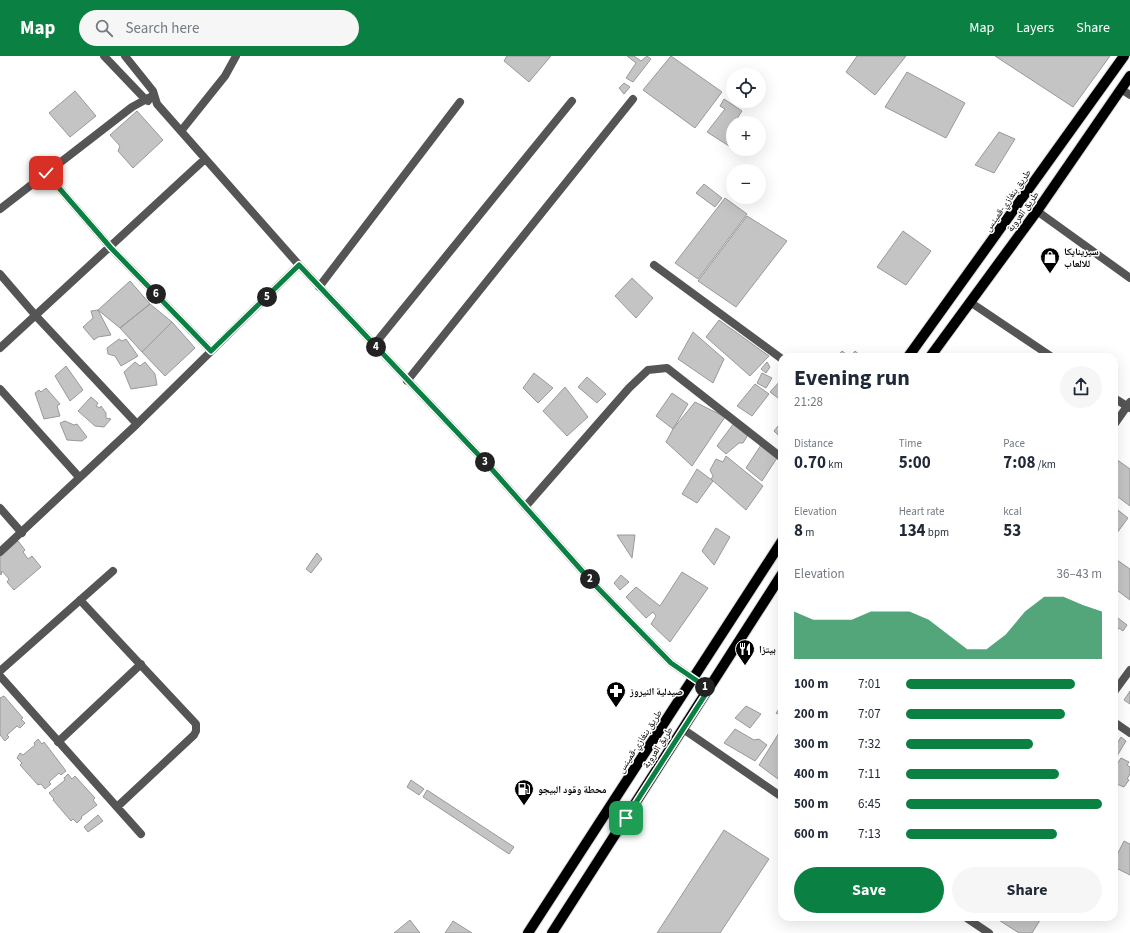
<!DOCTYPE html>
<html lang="en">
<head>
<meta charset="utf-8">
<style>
	body { margin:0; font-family:"Source Sans 3","Noto Naskh Arabic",sans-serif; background:#f6f6f7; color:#1f2937; height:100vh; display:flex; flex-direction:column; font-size:15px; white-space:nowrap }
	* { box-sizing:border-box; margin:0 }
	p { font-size:13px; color:#747a83 }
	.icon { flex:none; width:22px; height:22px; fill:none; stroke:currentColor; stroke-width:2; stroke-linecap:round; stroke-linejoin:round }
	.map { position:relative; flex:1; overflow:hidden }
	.drawer { position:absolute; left:778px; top:297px; width:340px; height:568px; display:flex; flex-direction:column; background:#fff; border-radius:12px; box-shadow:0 4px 16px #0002 }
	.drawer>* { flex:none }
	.buttons { position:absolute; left:726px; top:12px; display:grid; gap:8px }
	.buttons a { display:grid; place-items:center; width:40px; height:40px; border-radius:50%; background:#fff; box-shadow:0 4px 16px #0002; font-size:20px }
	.pin { position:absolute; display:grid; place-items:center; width:34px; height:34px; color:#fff; margin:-17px; border-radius:8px; box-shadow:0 2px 6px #0006 }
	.km { position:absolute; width:20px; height:20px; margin:-10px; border-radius:50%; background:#222; color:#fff; font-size:11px; line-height:20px; text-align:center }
	.round { display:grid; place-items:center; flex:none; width:42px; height:42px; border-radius:21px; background:#f6f6f7 }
	.summary { display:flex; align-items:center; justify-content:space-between; height:68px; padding:0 16px }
	h1 { font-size:22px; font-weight:700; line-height:30px }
	.stats { display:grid; grid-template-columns:repeat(3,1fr); gap:6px; height:68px; padding:4px 16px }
	.stats div { display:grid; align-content:center }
	.stats b { font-size:17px; font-weight:700 }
	.stats small { font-size:11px; font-weight:400 }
	.stats p { font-size:11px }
	.chart { height:112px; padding:8px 16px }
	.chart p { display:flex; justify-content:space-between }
	.chart svg { width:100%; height:72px; margin-top:4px; fill:#0b8043; opacity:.7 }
	.cta { display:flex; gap:8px; margin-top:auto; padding:8px 16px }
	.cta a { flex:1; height:46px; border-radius:24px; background:#0b8043; color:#fff; font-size:16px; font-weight:700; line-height:46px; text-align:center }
	.cta a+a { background:#f6f6f7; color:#1f2937 }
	ul { padding:0 16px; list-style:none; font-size:13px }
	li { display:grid; grid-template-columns:64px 48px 1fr; align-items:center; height:30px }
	li i { height:10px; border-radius:5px; background:#0b8043 }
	header { display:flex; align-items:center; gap:24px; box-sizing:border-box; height:56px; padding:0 20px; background:#0b8043; color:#fff }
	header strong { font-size:19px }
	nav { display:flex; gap:22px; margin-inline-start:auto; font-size:14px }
	.search { width:280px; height:36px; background:#f6f6f7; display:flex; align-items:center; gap:10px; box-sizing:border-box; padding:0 14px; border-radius:22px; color:#747a83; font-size:15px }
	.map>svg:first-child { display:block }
	.building { fill:#c4c4c4; stroke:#999 }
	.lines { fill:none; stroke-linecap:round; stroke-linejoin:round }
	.primary-casing { stroke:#dbdbdb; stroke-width:12 }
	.street { stroke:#555; stroke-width:8 }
	.primary { stroke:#000; stroke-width:10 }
	.route-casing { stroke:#fff; stroke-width:8 }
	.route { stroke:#0b8043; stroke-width:5 }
	.labels { text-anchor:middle; stroke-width:3; stroke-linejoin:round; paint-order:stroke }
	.street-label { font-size:10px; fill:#000; stroke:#fff }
	.poi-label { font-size:10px; font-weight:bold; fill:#000; stroke:#fff; text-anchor:start }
</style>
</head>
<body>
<header>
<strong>Map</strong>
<div class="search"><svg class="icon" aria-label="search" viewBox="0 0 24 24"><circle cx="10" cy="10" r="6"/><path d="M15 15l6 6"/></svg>Search here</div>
<nav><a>Map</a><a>Layers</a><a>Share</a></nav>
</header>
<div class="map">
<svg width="1130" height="877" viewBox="0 0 1130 877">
	<rect width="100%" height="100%" fill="#fff"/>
	<path class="building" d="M507 0H551L529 26 504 5Z
		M627 0H634L641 5 647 0 651 3 633 26 626 22 636 7Z
		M671 0 722 36 695 72 643 34Z
		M857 0H906L875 39 846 16Z
		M995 0H1110L1073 51Z
		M907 16 965 47 946 82 885 51Z
		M624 27 630 31 624 38 619 32Z
		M75 35 96 60 70 81 49 57Z
		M724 43 742 55 738 61 746 67H733V86L729 90 707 76 725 53 720 50Z
		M137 55 163 84 133 112 118 95 120 90 110 79Z
		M999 76 1015 83 994 117 975 109Z
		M704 128 722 142 715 151 696 137Z
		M725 142 747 158 698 223 675 207Z
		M747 160 787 185 736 251 698 225Z
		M903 175 931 195 906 229 877 211Z
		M632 222 653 242 636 262 615 240Z
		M130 225 150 248 120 272 98 254Z
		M150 248 172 266 142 296 120 272Z
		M98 254 111 279 98 281 94 284 83 271 93 262 91 255Z
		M719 264 769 300 750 320 706 281Z
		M172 266 195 292 165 320 142 296Z
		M693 276 724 303 713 327 678 303Z
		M119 283 122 285 126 283 138 300 121 310 115 300 108 298 107 292Z
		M842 295 850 301 855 295 862 301H837Z
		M135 306 140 310 145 306 155 318 157 329 131 333 124 316Z
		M767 306 770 311 766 317 761 313Z
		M66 310 83 334 70 345 55 320Z
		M534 317 553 332 538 347 523 332Z
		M762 317 772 322 766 332 757 327Z
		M587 321 606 338 597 347 578 331Z
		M782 323V345L770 336Z
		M755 328 769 338 752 360 737 350Z
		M565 331 588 361 567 380 543 355Z
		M46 332 60 348 57 350 60 360 44 363 35 337 39 334 41 336Z
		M672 337 688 348 673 373 656 360Z
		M91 341 98 347 96 350 100 352 101 350 106 357V362L111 363 104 371 95 370 78 355Z
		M695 346 725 361 692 410 666 386 673 373Z
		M65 365 74 369 77 368 87 381 82 385 67 384 60 367Z
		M782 365V383L774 375Z
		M734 367 748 379 743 387H739L726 398 717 390Z
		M761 389 777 402 762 425 746 412Z
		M726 400 763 430 746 454 711 423 713 420 710 414 716 403 723 406Z
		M1116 403 1130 413V450L1114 438V405Z
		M697 413 713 425 697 447 682 438Z
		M1114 451 1128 462 1114 481Z
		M716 472 730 481 714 509 702 495Z
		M617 479H635L632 502Z
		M18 485 25 494 23 496 28 503 32 500 41 511 14 534 7 526 9 523 2 515 1 519 0 517V500Z
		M317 497 322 503 311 517 306 513Z
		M1117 504 1130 513V544L1114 532V508Z
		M682 516 708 532 670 586 651 568 656 560 653 556 646 562 626 541 636 531 660 550Z
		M621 519 629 526 620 534 614 527Z
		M1114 559 1127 569 1123 575 1119 572 1115 578Z
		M1130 635V648L1124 644Z
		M4 640 23 662 21 663 25 667 20 672 17 670 7 679 9 681 5 685 0 679V642Z
		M782 649V660L776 657Z
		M746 650 761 658 750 672 735 662Z
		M735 673 754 684 759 683 767 689 755 705 724 687Z
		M779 677 782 678V713L778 723 759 709Z
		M1121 681 1126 685 1114 705V693Z
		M38 683 42 688 44 686 66 715 61 719 59 717 49 726 51 728 45 733 41 728 38 729 20 709 22 707 17 702 20 697 23 699 35 689 34 687Z
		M1121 702 1129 706 1127 709 1130 711V718L1127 723 1129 724 1124 731 1114 727V713Z
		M68 718 72 723 75 720 95 742 93 744 97 749 81 761 82 762 77 767 73 763 71 765 53 744 54 743 49 737 65 724 64 722Z
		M411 724 424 733 419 739 407 731Z
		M427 734 514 791 509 798 423 741Z
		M98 759 103 765 88 776 84 771Z
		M724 774 769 803 720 877H657Z
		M1124 785 1130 788V819L1114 811V805Z
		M994 861H1042L1032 877H1019Z
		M410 864 420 877H394Z
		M453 865 472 877H445Z"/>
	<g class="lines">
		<defs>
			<path id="primary" d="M908 301 1124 0
				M930 301 1037 155 1130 20
				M528 877 782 485
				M552 877 782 518"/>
		</defs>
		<use href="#primary" class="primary-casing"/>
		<path class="street" d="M104 0 145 43 148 45
			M125 0 153 35 157 48 299 209 489 410 591 525 671 607 709 633
			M1121 33 1130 39
			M181 75 225 20 236 0
			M46 117 111 192 211 295
			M0 153 132 51 154 39
			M1037 155 1130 222
			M654 209 782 303
			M0 218 36 260 137 368
			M319 231 460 46
			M970 246 1052 301
			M374 289 572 45
			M0 292 205 103
			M407 325 633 43
			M0 333 79 421
			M1114 342 1130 352
			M1114 369 1130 346
			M525 451 629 332 648 314 667 312 782 402
			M0 452 22 477
			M0 496 137 368 299 209
			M80 544 196 668V675L194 679 117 751
			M0 615 113 515
			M0 620 141 778
			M1114 636 1130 614
			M1114 666 1130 677
			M683 673 782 741
			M58 686 141 608
			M965 861 989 877"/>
		<use href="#primary" class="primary"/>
	</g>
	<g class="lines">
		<defs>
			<path id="route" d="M46 117 111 192 211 295 299 209 489 410 591 525 671 607 709 633 626 762"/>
		</defs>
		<use href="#route" class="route-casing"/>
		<use href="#route" class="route"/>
	</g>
	<defs>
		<symbol id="shop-pin" viewBox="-11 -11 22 30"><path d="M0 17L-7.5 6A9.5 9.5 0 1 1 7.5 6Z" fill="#000" stroke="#fff"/><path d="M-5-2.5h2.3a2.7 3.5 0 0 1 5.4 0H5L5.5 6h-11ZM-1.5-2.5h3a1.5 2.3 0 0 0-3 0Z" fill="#fff"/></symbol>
		<symbol id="restaurant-pin" viewBox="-11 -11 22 30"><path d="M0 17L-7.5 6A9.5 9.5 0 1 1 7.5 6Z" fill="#000" stroke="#fff"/><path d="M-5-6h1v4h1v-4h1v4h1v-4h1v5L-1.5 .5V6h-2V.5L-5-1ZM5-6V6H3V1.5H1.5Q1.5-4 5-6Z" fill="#fff"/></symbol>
		<symbol id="pharmacy-pin" viewBox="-11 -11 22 30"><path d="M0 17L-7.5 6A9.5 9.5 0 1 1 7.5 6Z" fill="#000" stroke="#fff"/><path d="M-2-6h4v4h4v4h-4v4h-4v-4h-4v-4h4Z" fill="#fff"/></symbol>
		<symbol id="fuel-pin" viewBox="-11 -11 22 30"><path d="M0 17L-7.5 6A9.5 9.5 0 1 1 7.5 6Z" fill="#000" stroke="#fff"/><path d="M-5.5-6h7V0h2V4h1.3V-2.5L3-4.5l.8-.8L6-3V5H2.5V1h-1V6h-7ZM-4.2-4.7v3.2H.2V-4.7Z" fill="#fff"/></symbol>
	</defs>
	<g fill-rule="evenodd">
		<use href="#shop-pin" x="1039" y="190" width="22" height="30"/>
		<use href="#restaurant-pin" x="734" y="582" width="22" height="30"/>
		<use href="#pharmacy-pin" x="605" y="624" width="22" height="30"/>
		<use href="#fuel-pin" x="513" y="722" width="22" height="30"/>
	</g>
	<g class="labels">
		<g class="street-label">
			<text transform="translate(1007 144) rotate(-55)" y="4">طريق بنغازي-قمينس</text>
			<text transform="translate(1022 155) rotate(-54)" y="4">طريق العروبة</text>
			<text transform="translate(639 685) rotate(-57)" y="4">طريق بنغازي-قمينس</text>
			<text transform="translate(657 691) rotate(-57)" y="4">طريق العروبة</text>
		</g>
		<g class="poi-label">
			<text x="1064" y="199">سيرينايكا<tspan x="1064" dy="12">للالعاب</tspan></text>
			<text x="759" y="597">بيتزا</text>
			<text x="630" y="639">صيدلية النيروز</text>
			<text x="538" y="737">محطة وقود البيجو</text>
		</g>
	</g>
</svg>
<div class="buttons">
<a><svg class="icon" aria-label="locate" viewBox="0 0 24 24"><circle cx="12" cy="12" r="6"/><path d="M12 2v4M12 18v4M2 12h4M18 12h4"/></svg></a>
<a>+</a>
<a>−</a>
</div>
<div class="pin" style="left:626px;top:762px;background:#1e9e55"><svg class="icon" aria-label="arrive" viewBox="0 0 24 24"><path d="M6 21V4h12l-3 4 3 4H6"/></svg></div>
<div class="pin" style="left:46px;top:117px;background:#d93025"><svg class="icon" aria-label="check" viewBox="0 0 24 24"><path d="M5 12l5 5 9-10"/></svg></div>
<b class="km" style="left:705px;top:631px">1</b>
<b class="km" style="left:590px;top:523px">2</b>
<b class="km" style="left:485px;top:406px">3</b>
<b class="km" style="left:376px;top:291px">4</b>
<b class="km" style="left:267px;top:241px">5</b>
<b class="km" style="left:156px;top:238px">6</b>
<section class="drawer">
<div class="summary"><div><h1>Evening run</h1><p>21:28</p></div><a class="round"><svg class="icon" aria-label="share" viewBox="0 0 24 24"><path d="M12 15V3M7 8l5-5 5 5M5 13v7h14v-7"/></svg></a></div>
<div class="stats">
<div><p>Distance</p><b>0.70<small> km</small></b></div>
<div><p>Time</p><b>5:00</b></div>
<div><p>Pace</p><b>7:08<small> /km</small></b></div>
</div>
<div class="stats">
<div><p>Elevation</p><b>8<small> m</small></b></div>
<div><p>Heart rate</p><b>134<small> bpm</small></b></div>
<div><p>kcal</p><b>53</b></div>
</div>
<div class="chart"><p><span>Elevation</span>36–43 m</p>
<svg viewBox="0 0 160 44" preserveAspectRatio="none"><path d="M0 44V15L10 20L20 20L30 20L40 15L50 15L60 15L70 20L80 29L90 38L100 38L110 29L120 15L130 6L140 6L150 11L160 15V44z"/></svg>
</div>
<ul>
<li><b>100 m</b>7:01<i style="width:86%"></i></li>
<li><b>200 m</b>7:07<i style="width:81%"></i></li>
<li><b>300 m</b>7:32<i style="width:65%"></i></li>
<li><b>400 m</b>7:11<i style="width:78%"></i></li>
<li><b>500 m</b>6:45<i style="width:100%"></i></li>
<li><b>600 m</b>7:13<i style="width:77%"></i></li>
</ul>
<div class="cta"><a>Save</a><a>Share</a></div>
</section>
</div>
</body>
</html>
